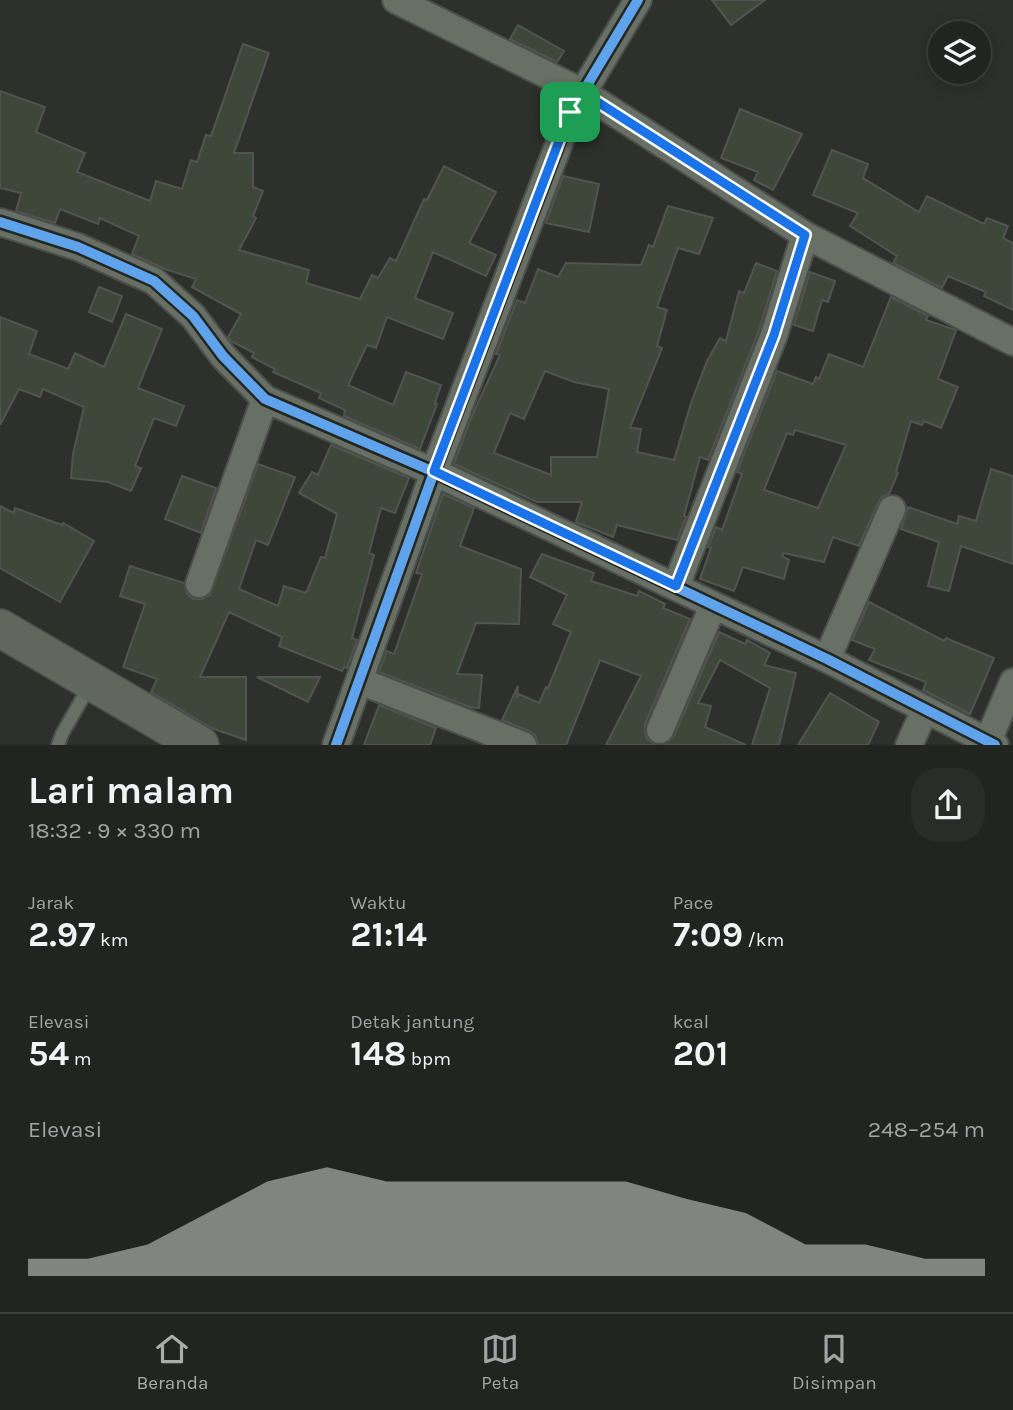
<!DOCTYPE html>
<html lang="id">
<head>
<meta charset="utf-8">
<style>
	body { margin:0; font-family:Karla,sans-serif; background:#2a2c29; color:#f1f3f6; height:100vh; display:flex; flex-direction:column; font-size:26px; white-space:nowrap }
	* { box-sizing:border-box; margin:0 }
	p { font-size:23px; color:#a2a4a5 }
	.icon { flex:none; width:38px; height:38px; fill:none; stroke:currentColor; stroke-width:2; stroke-linecap:round; stroke-linejoin:round }
	.map { position:relative; height:745px; overflow:hidden }
	.side { display:flex; flex-direction:column; background:#222420; flex:1 }
	.side>* { flex:none }
	.tools { position:absolute; left:928px; top:21px; display:grid; gap:14px }
	.tools a { display:grid; place-items:center; width:63px; height:63px; border-radius:50%; background:#222420; box-shadow:0 4px 18px #0003,0 0 0 2px #3f413e; font-size:35px }
	.pin { position:absolute; display:grid; place-items:center; width:60px; height:60px; color:#fff; margin:-30px; border-radius:14px; box-shadow:0 4px 10px #0006 }
	.round { display:grid; place-items:center; flex:none; width:74px; height:74px; border-radius:28px; background:#2a2c29 }
	.overview { display:flex; align-items:center; justify-content:space-between; height:119px; padding:0 28px }
	h1 { font-size:38px; font-weight:700; line-height:52px }
	.metrics { display:grid; grid-template-columns:repeat(3,1fr); gap:10px; height:119px; padding:7px 28px }
	.metrics div { display:grid; align-content:center }
	.metrics b { font-size:35px; font-weight:700 }
	.metrics small { font-size:19px; font-weight:400 }
	.metrics p { font-size:19px }
	.chart { height:196px; padding:14px 28px }
	.chart p { display:flex; justify-content:space-between }
	.chart svg { width:100%; height:126px; margin-top:7px; fill:#aaada8; opacity:.7 }
	.tabs { display:flex; justify-content:space-around; align-items:center; height:98px; border-top:2px solid #3f413e; background:#222420; font-size:19px; color:#a2a4a5 }
	.tabs a { display:grid; justify-items:center; gap:4px }
	.tabs .active { color:#aaada8 }
	.map>svg:first-child { display:block }
	.building { fill:#3f473a; stroke:#525451; stroke-width:2; fill-rule:evenodd }
	.lines { fill:none; stroke-linecap:round; stroke-linejoin:round }
	.service-casing { stroke:#4c4e4b; stroke-width:16 }
	.minor-casing { stroke:#4c4e4b; stroke-width:30 }
	.secondary-casing { stroke:#4c4e4b; stroke-width:40 }
	.service { stroke:#686f64; stroke-width:12 }
	.minor { stroke:#686f64; stroke-width:26 }
	.secondary { stroke:#61675d; stroke-width:37 }
	.cycleway-casing { stroke:#232721; stroke-width:15 }
	.cycleway { stroke:#60a3ed; stroke-width:10 }
	.route-casing { stroke:#fff; stroke-width:14 }
	.route { stroke:#1a73e8; stroke-width:9 }
</style>
</head>
<body>
<div class="map">
<svg width="1013" height="745" viewBox="0 0 1013 745">
	<rect width="100%" height="100%" fill="#2d302b"/>
	<path class="building" d="M712 0H765L731 25Z
		M518 25 564 51 557 62 510 39Z
		M243 44 269 53 234 153H253V187L263 191 253 216 256 218 239 250 309 270 306 283 360 299 372 275 378 278 390 258 396 261 424 199 427 200 444 166 496 192 469 243 496 255 486 276 433 252 415 298 453 313 443 339 387 317 376 348 367 345 348 385 393 405 406 372 441 385 435 403 437 404 420 449 344 416 345 410 319 398 321 393 273 372 275 369 252 357 254 353 231 341 228 337 241 314 192 287 196 279 165 269 132 254 139 236 100 218 98 224 60 209 55 223 16 211 21 193 0 188V91L45 107 36 132 85 153 77 172 150 201 156 181 182 189 191 160 197 162 206 135 211 136Z
		M740 109 802 134 773 190 754 180 758 172 721 158Z
		M832 150 868 164 863 178 919 212 927 196 984 224 987 218 1008 226 1003 238 1013 243V310L984 296 986 292 948 276 942 288 893 263 897 256 850 226 858 213 813 195Z
		M563 176 599 184 589 232 546 223Z
		M668 206 713 218 699 254 678 248 657 307 667 310 657 346 662 348 630 428 641 429 637 452 674 460 691 403 707 361 720 338 726 341 739 291 744 293 756 263 777 271 759 330 708 460 700 457 684 516 686 517 677 540 617 525 613 537 576 522 582 502H537L454 464 471 418 500 355 496 354 517 300 525 303 538 269 558 277 566 263 641 265 649 245 653 247ZM545 371 574 382 609 389 597 457H551V475L494 453 510 413 524 419Z
		M810 272 835 281 828 302 822 300 813 331 794 325Z
		M99 287 122 296 112 322 89 312Z
		M891 297 928 316 926 320 956 330 938 379 958 387 941 428 924 421 922 425 911 421 896 472 898 473 889 494 882 497 878 503 859 546 833 537 824 562 784 553 782 556 789 560 784 579 743 567 734 591 700 579 711 548 708 547 716 527 722 530 742 474 737 472 777 371 813 384 816 377 819 379 829 354 863 367ZM795 430 846 445 818 508 764 490 787 433 793 435Z
		M126 314 162 329 138 388 184 406 176 426 154 418 135 466 141 468 131 491 108 482 71 478 73 454 84 407 43 389 40 397 19 389 0 425V317L37 331 29 354 68 369 75 353 104 367Z
		M331 445 409 478 395 513 381 508 369 553 374 555 352 638 357 640 347 668 344 667 342 671 279 646 282 637 229 612 200 677H246V740L211 728 151 692 157 679 123 667 145 604 120 596 130 566 184 583 187 594 193 599H202L210 595 258 464 295 477 268 545 256 540 239 589 278 606 284 586 306 593 321 557 325 558 337 514 299 493 312 472 318 475Z
		M991 469 1013 476V564L961 546 949 591 928 586 939 542 901 529 908 507 957 524 959 516 976 521Z
		M182 476 216 488 201 533 165 519Z
		M443 494 474 508 460 546 521 569 519 624 476 623 457 674 482 675 479 708 470 707 379 672 387 651 394 654 422 574 416 573Z
		M0 506 14 513 15 508 62 525 63 523 94 541 60 602 0 568Z
		M542 554 594 573 591 581 637 596 639 591 665 604 663 608 690 619 645 724V733L647 739 657 745H606L641 676 600 660 566 745H538L536 736 529 731 502 720 518 686 517 698 519 694 539 703 546 687 548 688 571 632 553 624 567 595 530 577Z
		M869 602 944 641 946 638 994 658 970 714 923 690 926 682 869 660 875 649 852 640Z
		M719 632 745 644 747 640 770 653 764 665 796 673 779 745H752L770 688 720 660 698 703 711 706 705 727 746 745H664L674 736Z
		M257 677H320L308 702Z
		M830 693 879 722 868 745H798Z
		M379 705 436 728 430 745H364Z"/>
	<g class="lines">
		<defs>
			<path id="service" d="M58 745 62 734 90 685"/>
			<path id="minor" d="M396 0 582 92 805 235 1013 342
				M0 222 78 247 154 281 193 316 223 356 265 399 434 472 571 112 638 0
				M199 584 265 399
				M676 586 774 335 805 235
				M827 659 892 509
				M360 681 523 745
				M660 730 713 606
				M988 741 1013 682
				M336 745 434 472 827 659 995 745
				M909 745 925 710"/>
			<path id="secondary" d="M0 628 200 745"/>
		</defs>
		<use href="#service" class="service-casing"/>
		<use href="#minor" class="minor-casing"/>
		<use href="#secondary" class="secondary-casing"/>
		<use href="#service" class="service"/>
		<use href="#minor" class="minor"/>
		<use href="#secondary" class="secondary"/>
		<defs>
			<path id="cycleway" d="M0 222 78 247 154 281 193 316 223 356 265 399 434 472 571 112 638 0
				M336 745 434 472 827 659 995 745"/>
		</defs>
		<use href="#cycleway" class="cycleway-casing"/>
		<use href="#cycleway" class="cycleway"/>
	</g>
	<g class="lines">
		<defs>
			<path id="route" d="M582 92 805 235 774 335 676 586 434 471 570 112Z"/>
		</defs>
		<use href="#route" class="route-casing"/>
		<use href="#route" class="route"/>
	</g>
</svg>
<div class="tools">
<a><svg class="icon" aria-label="layers" viewBox="0 0 24 24"><path d="M12 4l9 5-9 5-9-5zM3 14l9 5 9-5"/></svg></a>
</div>
<div class="pin" style="left:570px;top:112px;background:#1e9e55"><svg class="icon" aria-label="arrive" viewBox="0 0 24 24"><path d="M6 21V4h12l-3 4 3 4H6"/></svg></div>
</div>
<section class="side">
<div class="overview"><div><h1>Lari malam</h1><p>18:32 · 9 × 330 m</p></div><a class="round"><svg class="icon" aria-label="share" viewBox="0 0 24 24"><path d="M12 15V3M7 8l5-5 5 5M5 13v7h14v-7"/></svg></a></div>
<div class="metrics">
<div><p>Jarak</p><b>2.97<small> km</small></b></div>
<div><p>Waktu</p><b>21:14</b></div>
<div><p>Pace</p><b>7:09<small> /km</small></b></div>
</div>
<div class="metrics">
<div><p>Elevasi</p><b>54<small> m</small></b></div>
<div><p>Detak jantung</p><b>148<small> bpm</small></b></div>
<div><p>kcal</p><b>201</b></div>
</div>
<div class="chart"><p><span>Elevasi</span>248–254 m</p>
<svg viewBox="0 0 160 44" preserveAspectRatio="none"><path d="M0 44V38L10 38L20 33L30 22L40 11L50 6L60 11L70 11L80 11L90 11L100 11L110 17L120 22L130 33L140 33L150 38L160 38V44z"/></svg>
</div>
</section>
<nav class="tabs">
<a class="active"><svg class="icon" aria-label="home" viewBox="0 0 24 24"><path d="M3 11l9-7 9 7M6 9v11h12V9"/></svg>Beranda</a>
<a><svg class="icon" aria-label="map" viewBox="0 0 24 24"><path d="M3 6l6-2 6 2 6-2v14l-6 2-6-2-6 2zM9 4v14M15 6v14"/></svg>Peta</a>
<a><svg class="icon" aria-label="saved" viewBox="0 0 24 24"><path d="M7 4h10v16l-5-4-5 4z"/></svg>Disimpan</a>
</nav>
</body>
</html>
